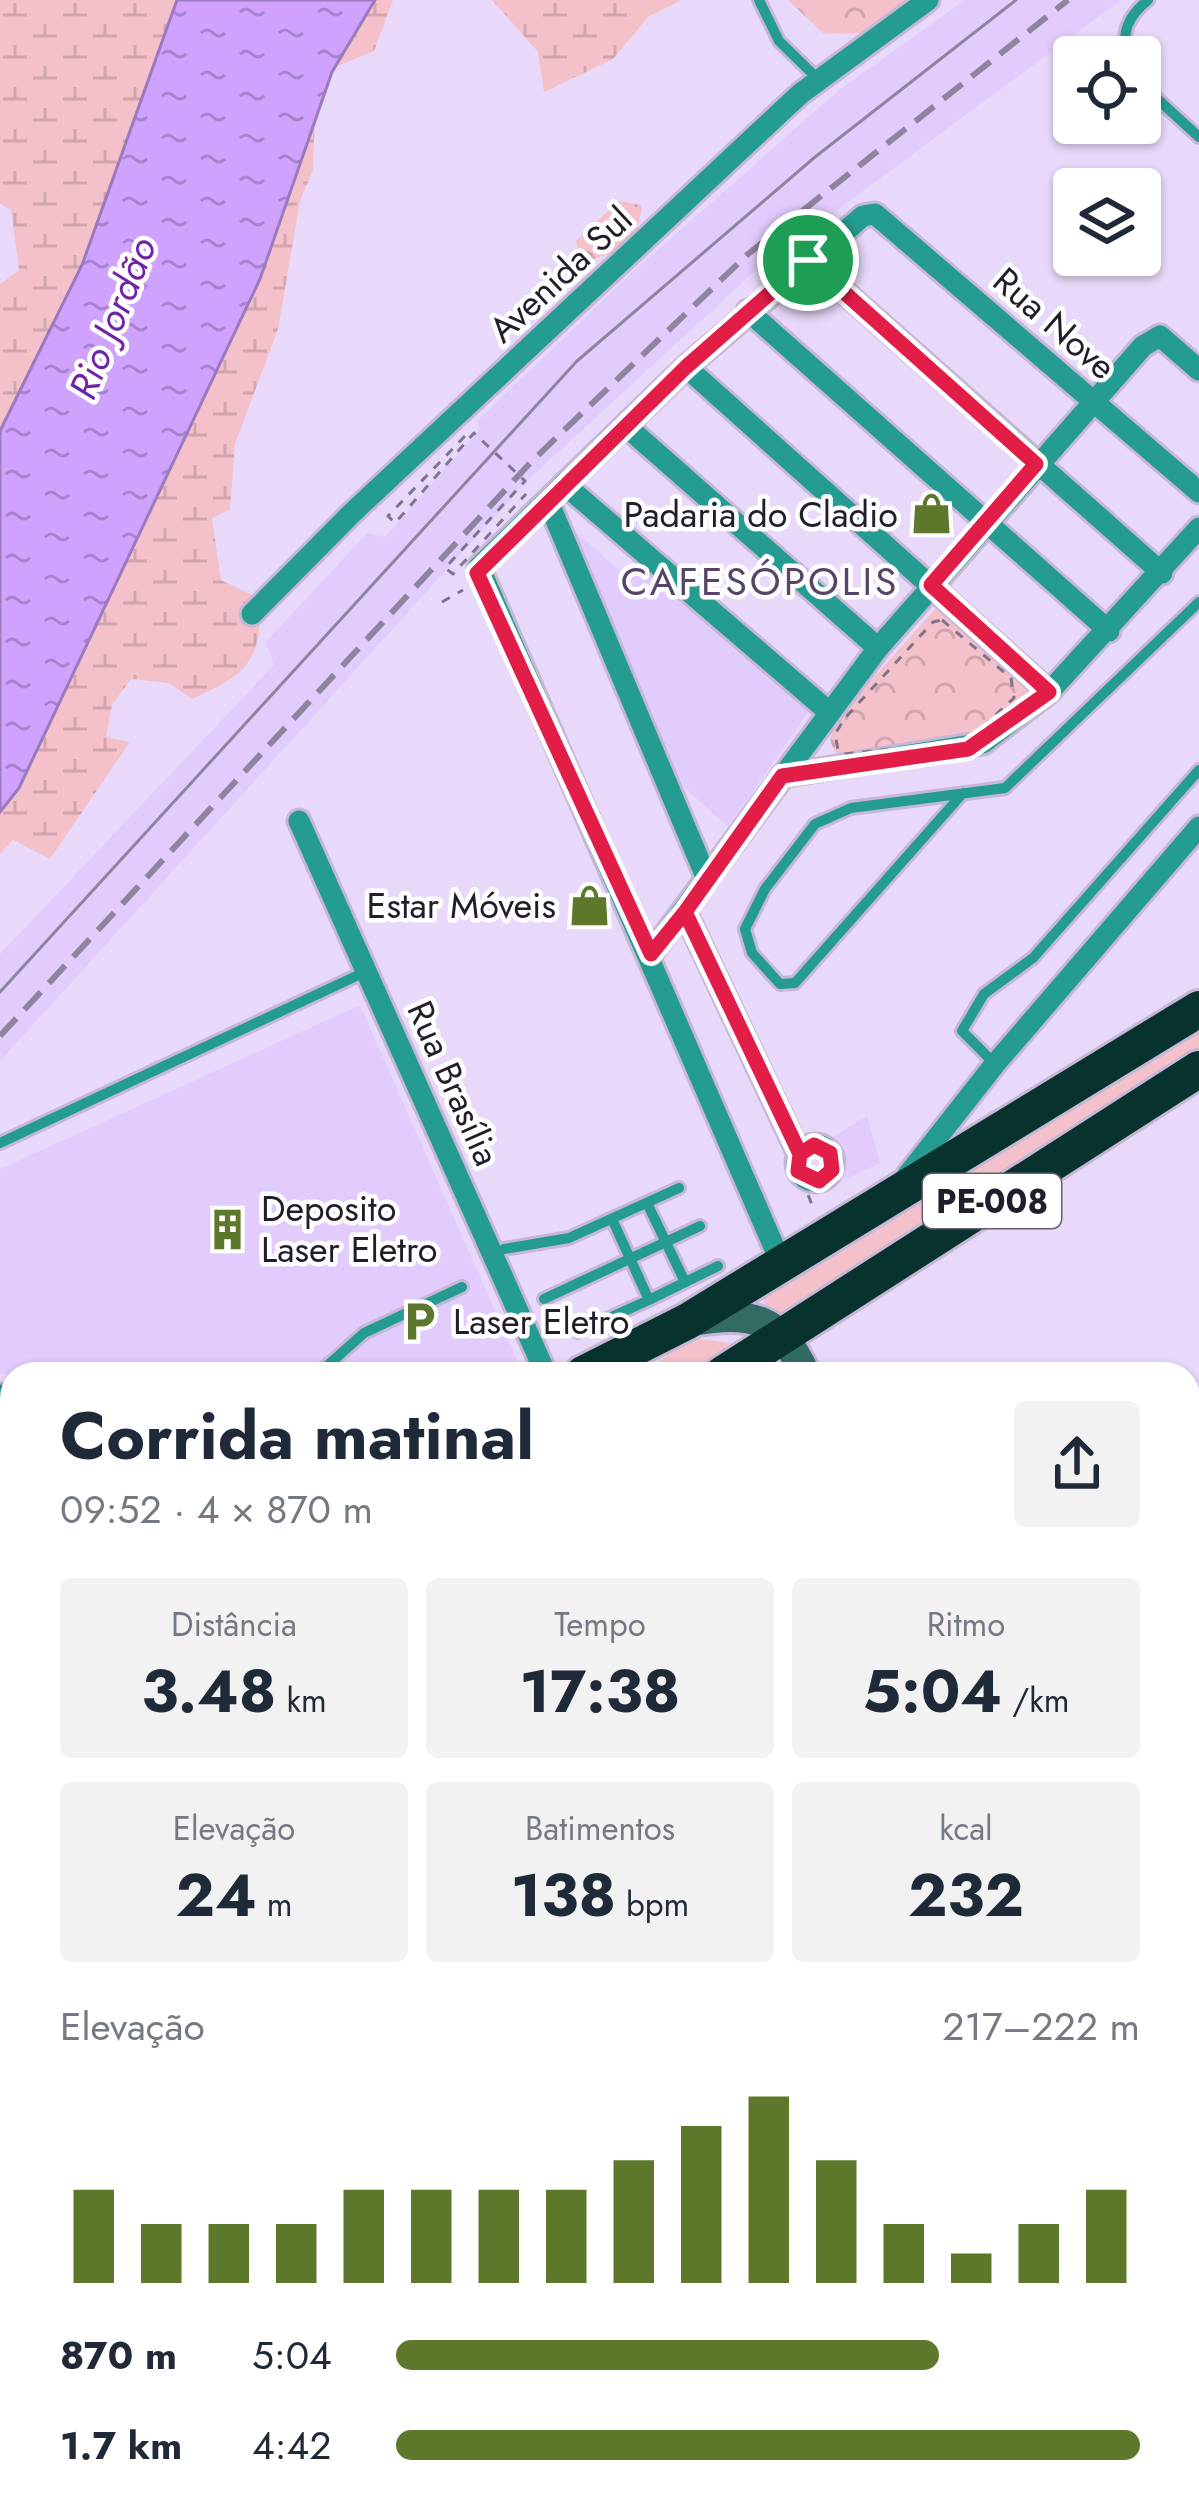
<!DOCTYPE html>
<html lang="pt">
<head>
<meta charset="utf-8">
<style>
	body { margin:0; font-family:Jost,sans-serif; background:#f2f2f3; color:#1f2937; height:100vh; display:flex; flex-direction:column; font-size:45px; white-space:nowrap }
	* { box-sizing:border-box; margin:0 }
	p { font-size:39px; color:#747a83 }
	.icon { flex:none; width:66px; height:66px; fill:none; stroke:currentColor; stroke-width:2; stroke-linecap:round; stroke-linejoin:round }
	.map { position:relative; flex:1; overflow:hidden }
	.drawer { position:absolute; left:0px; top:1362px; width:1200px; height:1152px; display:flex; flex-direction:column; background:#fff; border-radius:36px 36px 0 0; box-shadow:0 3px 9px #0004 }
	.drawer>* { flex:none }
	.tools { position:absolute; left:1053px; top:36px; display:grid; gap:24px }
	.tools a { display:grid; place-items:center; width:108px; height:108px; border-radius:12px; background:#fff; box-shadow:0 3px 9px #0004; font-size:60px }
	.pin { position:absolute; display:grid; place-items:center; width:102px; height:102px; color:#fff; margin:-51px; border:6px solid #fff; border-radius:50%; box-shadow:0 3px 12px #0007 }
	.round { display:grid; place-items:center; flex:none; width:126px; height:126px; border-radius:12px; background:#f2f2f3 }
	.head { display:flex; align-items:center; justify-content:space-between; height:204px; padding:0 60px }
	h1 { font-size:66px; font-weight:700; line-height:90px }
	.figures { display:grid; grid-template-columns:repeat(3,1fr); gap:18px; height:204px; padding:12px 60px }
	.figures div { display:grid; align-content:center; border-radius:12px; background:#f2f2f3; text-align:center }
	.figures b { font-size:60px; font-weight:700 }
	.figures small { font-size:33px; font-weight:400 }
	.figures p { font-size:33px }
	.chart { height:336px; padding:24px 60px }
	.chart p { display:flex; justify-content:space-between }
	.chart svg { width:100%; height:216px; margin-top:12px; stroke:#5e782b; stroke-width:6 }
	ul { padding:0 60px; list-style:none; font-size:39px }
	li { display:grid; grid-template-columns:192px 144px 1fr; align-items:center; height:90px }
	li i { height:30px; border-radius:15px; background:#5e782b }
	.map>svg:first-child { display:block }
	.built { fill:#e2ccfd }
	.green { fill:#f4c1cb }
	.forest { fill:url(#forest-crowns) }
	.wetland { fill:url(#wetland-marsh) }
	.water { fill:url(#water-ripples); stroke:#9b7abe; stroke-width:3 }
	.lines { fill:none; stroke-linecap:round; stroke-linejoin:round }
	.lane-casing { stroke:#c5b7d5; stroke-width:16 }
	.street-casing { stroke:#c5b7d5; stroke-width:27 }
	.secondary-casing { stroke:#c5b7d5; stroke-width:36 }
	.highway-casing { stroke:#c5b7d5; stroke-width:42 }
	.path { stroke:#7f748c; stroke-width:3; stroke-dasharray:9 9; stroke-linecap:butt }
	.lane { stroke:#249c92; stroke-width:10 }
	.street { stroke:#249c92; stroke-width:21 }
	.secondary { stroke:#316b64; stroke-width:30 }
	.highway { stroke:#08322e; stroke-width:36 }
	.tram { stroke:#8f849d; stroke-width:3 }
	.rail { stroke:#8f849d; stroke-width:6; stroke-dasharray:24 12; stroke-linecap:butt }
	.path-bridge { stroke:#7f748c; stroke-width:3; stroke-dasharray:9 9; stroke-linecap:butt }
	.route-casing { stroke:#fff; stroke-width:24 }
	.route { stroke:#e11d48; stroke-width:15 }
	.labels { text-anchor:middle; stroke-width:9; stroke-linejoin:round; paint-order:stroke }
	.shield { fill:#fff; stroke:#65606b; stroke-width:3 }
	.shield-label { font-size:33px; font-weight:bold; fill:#231c2b }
	.street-label { font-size:36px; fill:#231c2b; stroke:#fff }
	.poi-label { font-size:36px; fill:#231c2b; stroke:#fff; text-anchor:end }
	.water-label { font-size:39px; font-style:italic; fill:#6f23a7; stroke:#fff }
	.neighbourhood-label { font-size:39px; letter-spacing:3px; fill:#564568; stroke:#fff }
</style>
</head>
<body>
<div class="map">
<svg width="1199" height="2514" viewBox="0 0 1199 2514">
	<defs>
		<pattern id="forest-crowns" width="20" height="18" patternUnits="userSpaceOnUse" patternTransform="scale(3)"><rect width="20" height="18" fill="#f4c1cb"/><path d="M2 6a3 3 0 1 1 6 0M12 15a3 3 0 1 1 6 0" fill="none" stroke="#d1a5ae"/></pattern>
		<pattern id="wetland-marsh" width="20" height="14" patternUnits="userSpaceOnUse" patternTransform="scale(3)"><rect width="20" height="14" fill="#f4c1cb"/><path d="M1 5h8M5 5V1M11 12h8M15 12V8" fill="none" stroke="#d1a5ae"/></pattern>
		<pattern id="water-ripples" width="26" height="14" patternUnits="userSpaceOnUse" patternTransform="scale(3)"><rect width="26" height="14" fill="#cea2fd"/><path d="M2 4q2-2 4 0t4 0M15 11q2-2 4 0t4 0" fill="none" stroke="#a783cd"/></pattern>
	</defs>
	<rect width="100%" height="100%" fill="#e8d9fa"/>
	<path class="built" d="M965 0H1121L755 271 530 478 0 1061V954L274 665 266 642 367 533 385 537 480 429 477 421 634 271 839 90Z
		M577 533 626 576 650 575 809 711 728 827 683 786 573 538Z
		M360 1005 523 1374H0V1169Z
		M867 1116 880 1163 845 1179 831 1138Z"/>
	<path class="green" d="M1199 1021V1058L778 1319 759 1295Z
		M695 1338 736 1344 694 1374H639Z"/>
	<path class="forest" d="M788 0H909L885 32 824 34Z
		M619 201 642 205C635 258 614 248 580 265L576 241Z
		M939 605 1034 684 980 741 844 758C827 747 828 737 836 719Z"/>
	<path class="wetland" d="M0 0H177L82 265 0 431V284L19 270 11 210 0 204Z
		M337 0H393L374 51 316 75 313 170 300 201 278 329 235 444 230 509 212 518 221 580 260 599C262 662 247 674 192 699L169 683 131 679 112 705 106 737 130 742 50 859 13 840 0 854V755Z
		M492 0H682L649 16 613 59 544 92 538 52Z"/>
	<path class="water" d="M177 0H375L332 72 260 279 19 788 0 812V431L82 265Z"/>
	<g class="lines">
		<defs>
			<path id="lane" d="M759 0 779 41 819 80
				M1126 57C1122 31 1128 16 1148 0
				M1140 83 1199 137
				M963 793 795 983 780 984 752 953 745 929 765 889 815 824 851 808 1005 788 1199 602
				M995 1064 962 1031 984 994 1033 958 1199 770
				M0 1143 367 971
				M647 1203 685 1282
				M504 1249 569 1238 679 1188
				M544 1299 700 1226
				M649 1300 718 1266
				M578 1332 649 1300 612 1219
				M318 1374 364 1333 462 1287"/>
			<path id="street" d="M808 260 1162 573
				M748 311 1109 631
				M686 367 1049 692
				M627 427 878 648
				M564 484 829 712
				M548 501 707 879
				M252 614 351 514 800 94 928 0
				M782 776 983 743 1049 692 1199 528
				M299 821 546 1374
				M685 912 799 1154
				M651 954 878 648 1143 346 1160 336 1199 370
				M797 1163a18 18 0 1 1 36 0a18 18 0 1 1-36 0Z
				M907 1176 995 1064 1199 827
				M781 1263 479 567 686 367 863 216 875 214 1199 492
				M0 1395 12 1404
				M1188 1667 1199 1660
				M0 1960 12 1955
				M1188 2202 1199 2197
				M0 2207 12 2202
				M1188 2445 1199 2441
				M59 2502 64 2514
				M296 2502 301 2514
				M533 2502 538 2514
				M777 2502 782 2514
				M1025 2514 1053 2502"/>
			<path id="secondary" d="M691 1321C751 1311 779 1316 805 1374
				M1188 1935 1199 1930
				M1188 2274 1199 2298
				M0 2462 12 2457"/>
			<path id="highway" d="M583 1374 688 1321 1199 1009
				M723 1374 1199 1069
				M0 1637 12 1632
				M0 1696 12 1691"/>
		</defs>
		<use href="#lane" class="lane-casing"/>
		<use href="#street" class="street-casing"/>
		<use href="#secondary" class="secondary-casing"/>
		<use href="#highway" class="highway-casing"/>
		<path class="path" d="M442 602 463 590
			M942 620 1011 678 1014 698 968 740 844 754 838 750 835 734 845 718 933 622Z
			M802 1178 813 1208"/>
		<use href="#lane" class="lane"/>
		<use href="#street" class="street"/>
		<use href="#secondary" class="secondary"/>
		<use href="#highway" class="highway"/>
		<path class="tram" d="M0 992 577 361 815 157 1016 0"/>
		<path class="rail" d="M0 1036 531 462 748 254 1068 0"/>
		<path class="path-bridge" d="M465 436 388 516 395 523 474 433 525 481 445 568 453 574 526 494"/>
	</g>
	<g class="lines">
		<defs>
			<path id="route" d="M808 260 686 367 477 573 651 954 685 912 800 1154 798 1171 819 1181 832 1170 830 1153 814 1145 800 1154 685 912 782 776 968 749 1049 692 931 585 1036 464 808 260"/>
		</defs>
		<use href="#route" class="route-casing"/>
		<use href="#route" class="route"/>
	</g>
	<defs>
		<symbol id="shop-bare" viewBox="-9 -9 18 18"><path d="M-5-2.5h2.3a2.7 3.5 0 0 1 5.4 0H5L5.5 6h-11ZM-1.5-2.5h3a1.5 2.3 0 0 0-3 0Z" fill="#5e782b" stroke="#fff" stroke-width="2.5" paint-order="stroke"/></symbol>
		<symbol id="building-bare" viewBox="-9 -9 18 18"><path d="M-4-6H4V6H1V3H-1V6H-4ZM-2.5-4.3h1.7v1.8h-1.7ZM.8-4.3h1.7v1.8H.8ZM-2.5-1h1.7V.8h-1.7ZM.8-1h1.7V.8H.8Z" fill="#5e782b" stroke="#fff" stroke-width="2.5" paint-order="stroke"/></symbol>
		<symbol id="parking-bare" viewBox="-9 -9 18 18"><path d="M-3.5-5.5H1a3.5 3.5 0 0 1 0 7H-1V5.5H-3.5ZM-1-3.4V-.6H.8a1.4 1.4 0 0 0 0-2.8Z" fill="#5e782b" stroke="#fff" stroke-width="2.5" paint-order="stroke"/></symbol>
	</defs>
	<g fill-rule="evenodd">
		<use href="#shop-bare" x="902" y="484" width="59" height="59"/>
		<use href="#shop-bare" x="560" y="876" width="59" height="59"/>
		<use href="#building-bare" x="198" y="1200" width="59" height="59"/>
		<use href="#parking-bare" x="390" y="1292" width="59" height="59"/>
	</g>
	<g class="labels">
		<rect class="shield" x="923" y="1174" width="138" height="54" rx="9"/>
		<g class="shield-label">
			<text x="992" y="1213">PE-008</text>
		</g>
		<g class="street-label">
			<text transform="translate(560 274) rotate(-43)" y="13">Avenida Sul</text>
			<text transform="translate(1055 323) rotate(41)" y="13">Rua Nove</text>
			<text transform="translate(454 1083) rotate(66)" y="13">Rua Brasília</text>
		</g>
		<g class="poi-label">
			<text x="898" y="527">Padaria do Cladio</text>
			<text x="556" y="918">Estar Móveis</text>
			<text x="261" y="1221" text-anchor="start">Deposito<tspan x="261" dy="41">Laser Eletro</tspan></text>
			<text x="453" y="1334" text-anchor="start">Laser Eletro</text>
		</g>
		<g class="water-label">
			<text transform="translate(112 318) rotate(-68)" y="14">Rio Jordão</text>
		</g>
		<g class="neighbourhood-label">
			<text x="760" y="595">CAFESÓPOLIS</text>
		</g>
	</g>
</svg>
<div class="tools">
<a><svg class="icon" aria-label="locate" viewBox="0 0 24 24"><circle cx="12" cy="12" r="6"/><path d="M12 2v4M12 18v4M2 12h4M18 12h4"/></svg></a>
<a><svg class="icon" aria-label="layers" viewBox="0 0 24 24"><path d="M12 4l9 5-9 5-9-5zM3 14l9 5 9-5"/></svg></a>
</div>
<div class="pin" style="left:808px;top:260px;background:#1e9e55"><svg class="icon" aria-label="arrive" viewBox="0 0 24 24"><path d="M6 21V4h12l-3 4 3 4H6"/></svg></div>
<section class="drawer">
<div class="head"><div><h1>Corrida matinal</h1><p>09:52 · 4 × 870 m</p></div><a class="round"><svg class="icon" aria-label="share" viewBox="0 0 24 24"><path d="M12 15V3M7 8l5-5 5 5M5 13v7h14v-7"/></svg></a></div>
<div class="figures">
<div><p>Distância</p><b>3.48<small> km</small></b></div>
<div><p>Tempo</p><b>17:38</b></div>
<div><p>Ritmo</p><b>5:04<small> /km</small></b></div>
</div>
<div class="figures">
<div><p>Elevação</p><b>24<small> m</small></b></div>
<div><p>Batimentos</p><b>138<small> bpm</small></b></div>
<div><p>kcal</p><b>232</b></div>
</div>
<div class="chart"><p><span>Elevação</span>217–222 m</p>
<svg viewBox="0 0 160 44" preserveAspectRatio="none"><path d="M5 44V25M15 44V32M25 44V32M35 44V32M45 44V25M55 44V25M65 44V25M75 44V25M85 44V19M95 44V12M105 44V6M115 44V19M125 44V32M135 44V38M145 44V32M155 44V25"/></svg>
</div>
<ul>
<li><b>870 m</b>5:04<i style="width:73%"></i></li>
<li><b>1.7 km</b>4:42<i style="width:100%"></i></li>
</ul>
</section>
</div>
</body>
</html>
